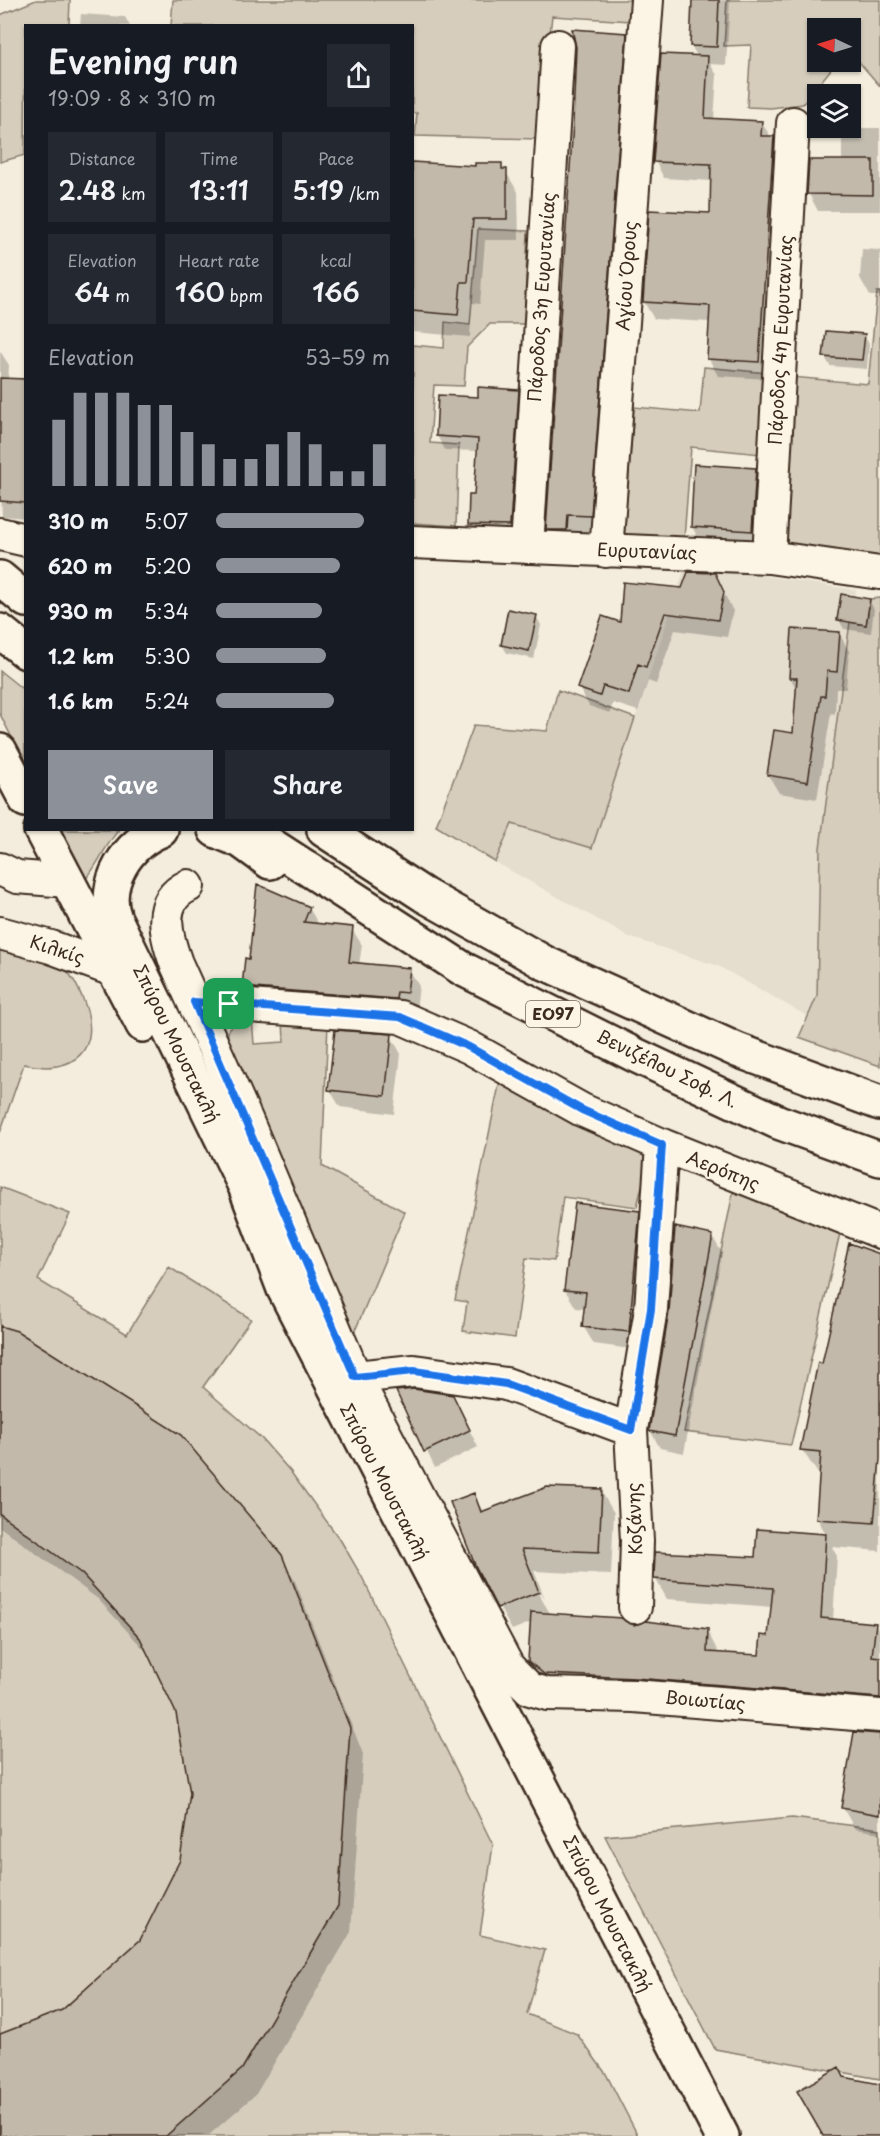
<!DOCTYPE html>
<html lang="en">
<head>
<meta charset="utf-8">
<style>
	body { margin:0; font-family:"Playpen Sans",sans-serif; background:#242831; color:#f1f3f6; height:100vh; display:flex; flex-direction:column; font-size:22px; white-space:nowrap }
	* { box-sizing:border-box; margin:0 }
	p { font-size:20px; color:#9ea1a6 }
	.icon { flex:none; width:33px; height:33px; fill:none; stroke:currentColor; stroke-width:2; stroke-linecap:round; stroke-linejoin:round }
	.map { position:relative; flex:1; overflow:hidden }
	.sheet { position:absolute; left:24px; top:24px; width:390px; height:807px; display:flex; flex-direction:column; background:#171b24; border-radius:0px; box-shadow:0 2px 4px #0004 }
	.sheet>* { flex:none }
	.needle { width:39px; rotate:274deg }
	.controls { position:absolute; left:807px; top:18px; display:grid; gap:12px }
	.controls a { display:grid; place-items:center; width:54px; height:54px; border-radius:0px; background:#171b24; box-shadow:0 2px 4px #0004; font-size:30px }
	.pin { position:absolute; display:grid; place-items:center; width:51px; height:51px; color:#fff; margin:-26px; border-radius:12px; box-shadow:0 3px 9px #0006 }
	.round { display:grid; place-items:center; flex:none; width:63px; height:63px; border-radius:0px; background:#242831 }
	.summary { display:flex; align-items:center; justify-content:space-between; height:102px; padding:0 24px }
	h1 { font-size:33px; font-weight:600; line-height:45px }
	.metrics { display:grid; grid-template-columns:repeat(3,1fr); gap:9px; height:102px; padding:6px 24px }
	.metrics div { display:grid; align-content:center; border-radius:0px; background:#242831; text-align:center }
	.metrics b { font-size:26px; font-weight:600 }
	.metrics small { font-size:16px; font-weight:400 }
	.metrics p { font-size:16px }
	.chart { height:168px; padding:12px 24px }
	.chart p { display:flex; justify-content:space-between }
	.chart svg { width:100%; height:108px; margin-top:6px; stroke:#8c9099; stroke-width:6 }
	.button { display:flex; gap:12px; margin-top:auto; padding:12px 24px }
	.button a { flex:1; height:69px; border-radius:0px; background:#8c9099; color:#fff; font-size:24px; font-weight:600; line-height:69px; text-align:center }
	.button a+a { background:#242831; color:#f1f3f6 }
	ul { padding:0 24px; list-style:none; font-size:20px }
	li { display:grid; grid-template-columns:96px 72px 1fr; align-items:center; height:45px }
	li i { height:15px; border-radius:8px; background:#8c9099 }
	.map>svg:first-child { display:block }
	.built { fill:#e5ddce }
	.green { fill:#d6cdbd; stroke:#887c6e; stroke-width:1.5; fill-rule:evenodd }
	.shadow { fill:#0003 }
	.building { fill:#c3b9aa; stroke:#3b2a1e; stroke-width:1.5 }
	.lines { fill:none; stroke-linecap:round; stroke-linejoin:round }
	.street-casing { stroke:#3b2a1e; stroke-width:36 }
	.secondary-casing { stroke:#3b2a1e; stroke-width:38 }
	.primary-casing { stroke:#3b2a1e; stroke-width:38 }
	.street { stroke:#fcf5e5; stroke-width:32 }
	.secondary { stroke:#fcf5e5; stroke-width:33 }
	.primary { stroke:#fcf5e5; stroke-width:33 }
	.route-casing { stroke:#fff; stroke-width:12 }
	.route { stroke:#1a73e8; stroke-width:8 }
	.labels { text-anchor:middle; stroke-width:4.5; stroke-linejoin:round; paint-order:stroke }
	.shield { fill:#fcf5e5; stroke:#75675a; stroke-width:1.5 }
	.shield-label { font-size:16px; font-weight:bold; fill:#3b2a1e }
	.street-label { font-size:18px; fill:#3b2a1e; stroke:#fcf5e5 }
</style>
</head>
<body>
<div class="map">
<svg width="880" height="2136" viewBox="0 0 880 2136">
	<rect width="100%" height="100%" fill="#f4eddd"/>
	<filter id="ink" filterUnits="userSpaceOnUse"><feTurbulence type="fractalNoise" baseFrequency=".0167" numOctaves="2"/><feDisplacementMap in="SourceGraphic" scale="12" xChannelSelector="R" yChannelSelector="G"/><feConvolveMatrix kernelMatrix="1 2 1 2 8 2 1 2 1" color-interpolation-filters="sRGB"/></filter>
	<g filter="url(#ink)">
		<path class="built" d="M686 564 856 590 820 848 817 996 807 1016 718 966 629 937 495 862 512 824 592 847Z"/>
		<path class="green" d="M36 0H70L69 25 26 26 25 155 0 162V15Z
			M173 0H633L631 21 552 16 538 139 415 136 417 113H412V26H171Z
			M727 0H880V86L859 62 832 68 803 104 771 108 747 107 751 45 724 46ZM818 28H850V62H818Z
			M478 229 528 231 524 324H490L467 347 464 386 434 385 430 443 459 445 456 526 413 523V345L444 348 445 322 470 325Z
			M877 292H880V560L779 548 792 377 868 384Z
			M704 367 768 373 761 454 691 447 684 539 624 538 634 407 700 413Z
			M880 598V1066L799 1037 817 996 820 848 850 622 866 625 870 599Z
			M0 671 25 691V764L0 714Z
			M558 690 635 718 592 848 512 824 495 862 436 826 474 725 547 731Z
			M58 830H119C106 843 94 873 84 880Z
			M0 940C17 947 51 956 64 968 73 976 78 988 83 999 104 1050 73 1076 24 1064L0 1133Z
			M252 1017 254 1044 284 1042 283 1020 328 1023 322 1166 405 1212 352 1338 226 1044 229 1028 241 1020Z
			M500 1080 649 1156 637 1207 563 1197 554 1261 526 1258 515 1338 463 1331 467 1302 455 1300Z
			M0 1187 70 1214 38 1280 127 1334 169 1267 251 1319 203 1387 262 1439 290 1471 341 1541 362 1577 493 1845 480 1935 545 1950 527 2014 577 2034 606 2074 638 2136H0Z
			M734 1188 841 1229 791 1445 684 1432Z
			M792 1818 880 1829V2079L715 2049 605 1836Z"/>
		<path class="shadow" d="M694 0H730L726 65 710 64 717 75 714 120 761 122 783 155 768 379 718 376 709 359 710 322 654 319 644 302 711 215 712 181 664 178 655 161 698 57 691 46Z
			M81 14 125 17 130 26H80Z
			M626 34 637 54 601 535 559 549 548 529Z
			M842 128H880V211H818L809 194 810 161 842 162Z
			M412 163 477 168 501 164 518 192 519 240H485L480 304 472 303 470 337 413 332Z
			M862 249 880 250V296H870L860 278Z
			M864 335 869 344 867 369 830 366 825 357Z
			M0 351 9 365 7 399H0Z
			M518 391 526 405 517 540 477 538 469 524 476 496 479 451 445 450 437 436 479 399Z
			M755 470 765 487 761 548 702 545 692 527Z
			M0 474 26 476V518L2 516Z
			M714 574 733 611 727 637 675 630 656 684 648 681 638 711 613 703 610 713 589 706 579 688 621 624Z
			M869 600 874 609 871 633 844 629 839 620Z
			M536 616 541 625 534 659 507 653 502 645Z
			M839 633 849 651 846 689H836L835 714 831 713 817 799 779 793 768 775 794 734 797 690 790 677Z
			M309 908 319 925 352 929 362 945 359 965 409 970 419 986 416 1010 253 1004 243 987 246 960H250Z
			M391 1036 401 1054 394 1114 340 1107 330 1090Z
			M639 1213 649 1230 638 1350 594 1344 583 1326 585 1309 576 1308 565 1290Z
			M712 1236 722 1253 684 1453 660 1448 651 1432 670 1312Z
			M880 1255V1551L832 1547 837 1556 833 1621 875 1624 880 1632V1717L541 1682 529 1661 532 1622 512 1630 499 1607 473 1495 484 1513 601 1491 614 1513 611 1575 534 1571 545 1599 537 1585 534 1586 551 1615 634 1627 707 1630 719 1654 761 1656 770 1638 773 1607 667 1599 655 1578 756 1559 758 1531 827 1536 817 1518 821 1478 802 1450 823 1365Z
			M0 1327 280 1556 295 1581 363 1754 351 1932 256 2094 208 2136H0V2036L62 2011 142 1941 181 1861 192 1793 178 1713 151 1657 98 1599 0 1527Z
			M398 1392 452 1396 478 1447 435 1468Z
			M880 1735V1833L855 1829 843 1808Z"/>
		<path class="building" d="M692 0H719L717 47 690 46Z
			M572 29 627 33 591 516 568 515 567 530H546L573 123 576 47Z
			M661 54 708 56 705 118 762 121 761 136H774L759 362 707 359 710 306 643 302 649 210 710 213 711 164 653 162Z
			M809 160H873V195L807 194Z
			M412 162 475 166V163H502V169H507V219H473L468 282H461L458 315 412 311Z
			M826 331 865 334 862 360 823 357Z
			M0 378 26 379V503L0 501Z
			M478 387 519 390 510 526 468 525 469 495H474L478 439 436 436 438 395 478 397Z
			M694 464 756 468 752 531 691 527Z
			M688 572 715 573 724 592 718 620 665 613 646 667 638 664 629 694 603 686 600 696 577 688 602 616 620 622 623 582 682 588Z
			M841 594 870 599 866 625 837 620Z
			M508 609 537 615 529 651 501 645Z
			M792 629 840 632 837 672 827 671 825 696H821L808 782 767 775 774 730 793 733 797 678H789Z
			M257 884 310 907 304 922 353 927 349 962 410 968 407 993 397 992 396 999 242 987 245 958 249 959Z
			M335 1030 392 1034 385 1096 328 1090Z
			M575 1203 640 1211 629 1332 582 1327 586 1292 564 1290Z
			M675 1227 713 1235 675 1436 649 1431 669 1312Z
			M849 1243 880 1254V1459L874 1523 816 1519 821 1452 800 1450 818 1362 822 1364Z
			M0 1326 17 1331 181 1435 282 1555 350 1728 338 1906 242 2069 166 2136H0V2034L62 2010 140 1940 180 1860 190 1793 176 1713 140 1638 82 1574 0 1514Z
			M414 1389 453 1395 470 1430 424 1452 396 1391Z
			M547 1487 602 1489 599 1552 522 1549 539 1592 497 1608 475 1565 450 1502 474 1493 481 1512Z
			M757 1529 826 1534 821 1618 876 1623 872 1656 880 1657V1698L635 1678 544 1674 528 1661 531 1612 622 1618 634 1625 646 1621 708 1629 707 1652 759 1655 761 1635 768 1636 773 1588 654 1579 655 1552 755 1557Z
			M854 1732 880 1734V1815L841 1808Z
			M839 2067 844 2077 880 2084V2136H823L797 2091Z"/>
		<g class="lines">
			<defs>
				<path id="street" d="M0 534 26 540
					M412 542 769 557 880 573
					M527 547 558 46
					M606 551 647 0
					M769 557 793 123
					M0 869 17 877 68 881
					M188 886C156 901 166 936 176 963L246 1119 355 1377 508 1667 530 1689 547 1694 634 1696 880 1716
					M0 933 51 947 113 970
					M194 1002 400 1017 469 1047 582 1110 662 1145 880 1232
					M355 1377 414 1371 506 1384 631 1430
					M635 1607 637 1541 631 1430 651 1309 662 1145"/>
				<path id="secondary" d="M0 751 26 800
					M41 830 143 1025
					M161 830C128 843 101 883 115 919L245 1186 284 1289 722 2136
					M215 830 241 841 270 862"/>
				<path id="primary" d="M0 578 26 600
					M0 631 26 652
					M248 830 463 969 633 1054 778 1122 880 1159
					M324 830 424 895 545 963 737 1050 880 1103"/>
			</defs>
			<use href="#street" class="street-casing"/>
			<use href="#secondary" class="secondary-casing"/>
			<use href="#primary" class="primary-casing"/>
			<use href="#street" class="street"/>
			<use href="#secondary" class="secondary"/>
			<use href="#primary" class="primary"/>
		</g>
	</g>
	<g class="lines" filter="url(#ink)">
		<defs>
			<path id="route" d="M194 1002 400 1017 469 1047 582 1110 662 1145 651 1309 631 1430 506 1384 414 1371 355 1377Z"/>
		</defs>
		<use href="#route" class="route-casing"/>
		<use href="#route" class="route"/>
	</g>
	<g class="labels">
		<rect class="shield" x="526" y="1001" width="54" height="26" rx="4.5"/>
		<g class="shield-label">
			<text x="553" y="1020">ΕΟ97</text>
		</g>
		<g class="street-label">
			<text transform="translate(627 276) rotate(-86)" y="6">Αγίου Όρους</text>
			<text transform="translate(542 297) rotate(-86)" y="6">Πάροδος 3η Ευρυτανίας</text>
			<text transform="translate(781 340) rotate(-87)" y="6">Πάροδος 4η Ευρυτανίας</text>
			<text transform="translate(647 552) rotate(2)" y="6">Ευρυτανίας</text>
			<text transform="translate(57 950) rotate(18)" y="6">Κιλκίς</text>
			<text transform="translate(176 1044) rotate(64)" y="6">Σπύρου Μουστακλή</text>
			<text transform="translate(667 1069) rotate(26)" y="6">Βενιζέλου Σοφ. Λ.</text>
			<text transform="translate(723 1171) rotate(22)" y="6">Αερόπης</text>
			<text transform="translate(384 1482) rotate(63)" y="6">Σπύρου Μουστακλή</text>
			<text transform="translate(635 1519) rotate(-92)" y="6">Κοζάνης</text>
			<text transform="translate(705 1701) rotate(5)" y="6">Βοιωτίας</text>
			<text transform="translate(607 1914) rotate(63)" y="6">Σπύρου Μουστακλή</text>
		</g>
	</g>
</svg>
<div class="controls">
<a><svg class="needle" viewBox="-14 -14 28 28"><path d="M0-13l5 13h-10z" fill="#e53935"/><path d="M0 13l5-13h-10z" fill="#9ea1a6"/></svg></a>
<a><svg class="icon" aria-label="layers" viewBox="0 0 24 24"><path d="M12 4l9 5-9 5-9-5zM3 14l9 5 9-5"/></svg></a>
</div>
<div class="pin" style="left:229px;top:1004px;background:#1e9e55"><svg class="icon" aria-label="arrive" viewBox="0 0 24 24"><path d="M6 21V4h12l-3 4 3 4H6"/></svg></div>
<section class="sheet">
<div class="summary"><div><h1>Evening run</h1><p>19:09 · 8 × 310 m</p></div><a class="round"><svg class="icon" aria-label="share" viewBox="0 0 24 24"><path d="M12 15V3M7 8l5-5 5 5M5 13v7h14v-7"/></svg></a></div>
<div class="metrics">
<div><p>Distance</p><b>2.48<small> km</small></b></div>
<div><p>Time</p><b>13:11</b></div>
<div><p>Pace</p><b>5:19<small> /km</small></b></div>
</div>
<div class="metrics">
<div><p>Elevation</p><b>64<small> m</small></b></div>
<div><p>Heart rate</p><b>160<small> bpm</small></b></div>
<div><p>kcal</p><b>166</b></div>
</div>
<div class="chart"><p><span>Elevation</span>53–59 m</p>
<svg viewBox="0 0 160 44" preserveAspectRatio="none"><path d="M5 44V17M15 44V6M25 44V6M35 44V6M45 44V11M55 44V11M65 44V22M75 44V27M85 44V33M95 44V33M105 44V27M115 44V22M125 44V27M135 44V38M145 44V38M155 44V27"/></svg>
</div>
<ul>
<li><b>310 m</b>5:07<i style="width:85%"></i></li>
<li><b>620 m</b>5:20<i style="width:71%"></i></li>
<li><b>930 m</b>5:34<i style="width:61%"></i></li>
<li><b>1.2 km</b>5:30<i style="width:63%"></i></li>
<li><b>1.6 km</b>5:24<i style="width:68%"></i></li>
</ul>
<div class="button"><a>Save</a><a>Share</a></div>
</section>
</div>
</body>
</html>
